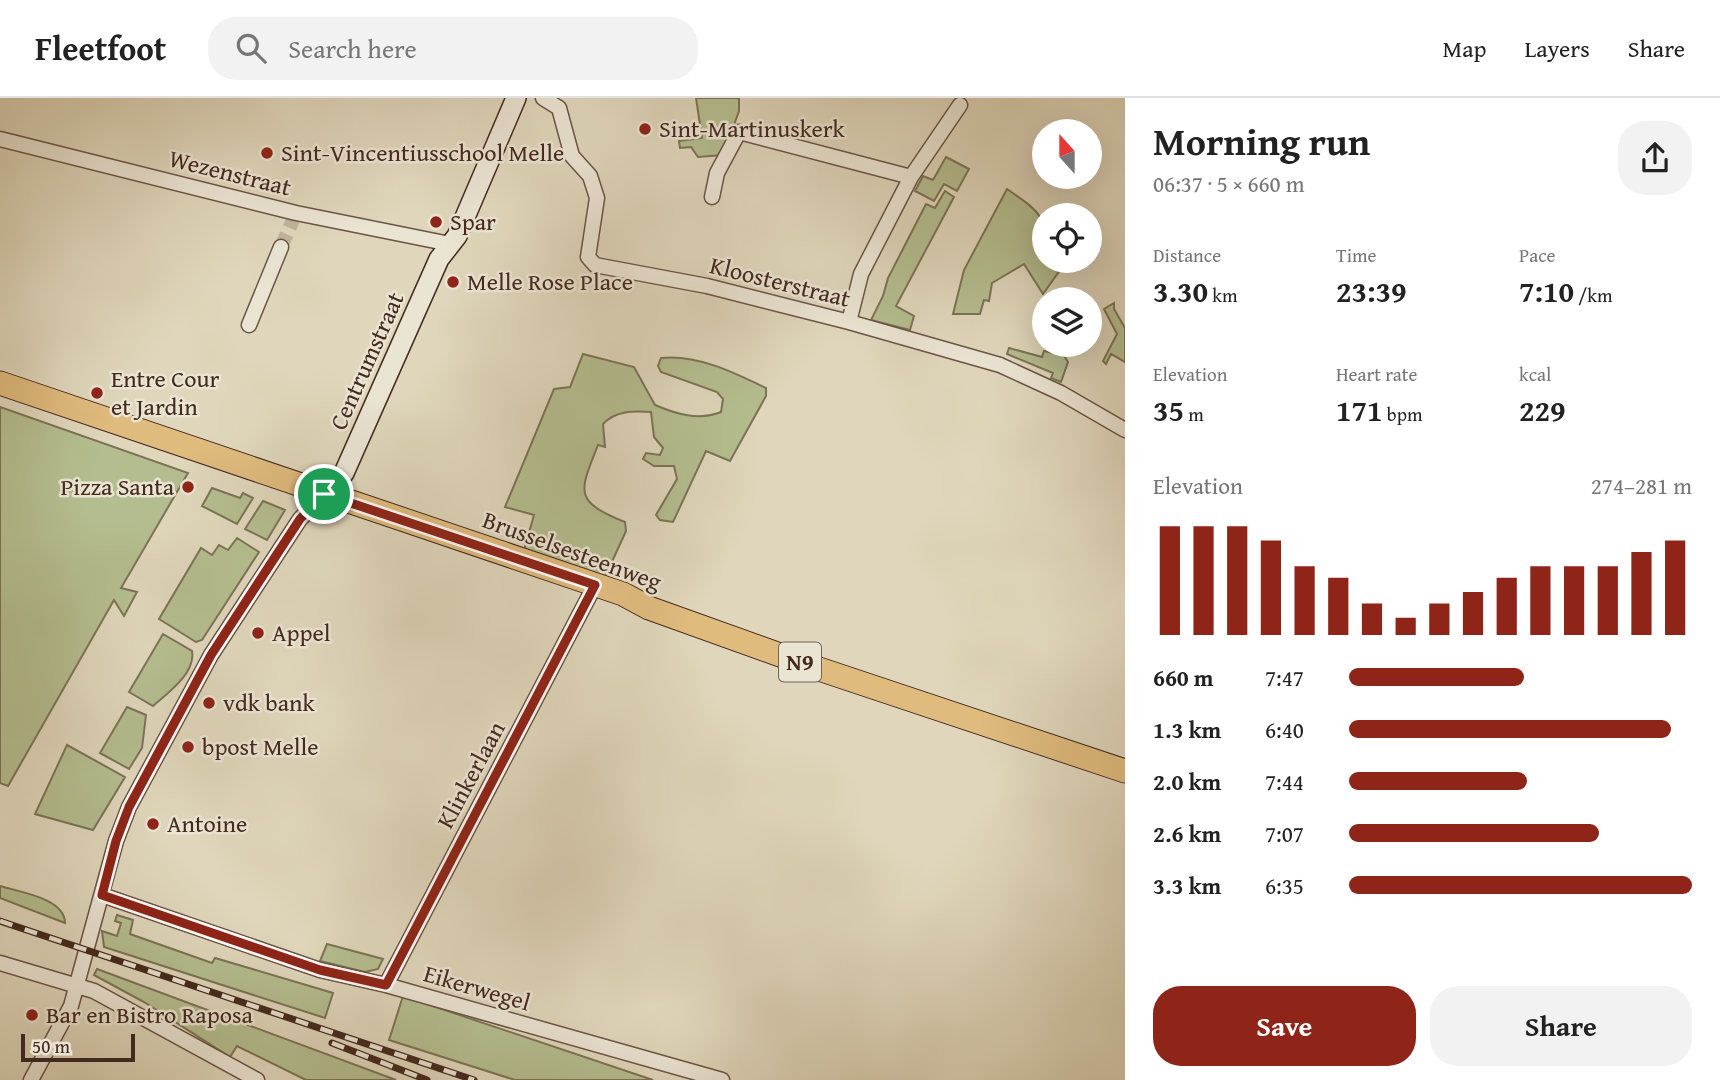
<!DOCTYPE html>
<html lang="en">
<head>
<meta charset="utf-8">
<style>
	body { margin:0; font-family:"Gentium Book Plus",serif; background:#f2f2f2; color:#222; height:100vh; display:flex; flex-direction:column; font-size:26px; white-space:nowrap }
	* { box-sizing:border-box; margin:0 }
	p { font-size:23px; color:#767676 }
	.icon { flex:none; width:38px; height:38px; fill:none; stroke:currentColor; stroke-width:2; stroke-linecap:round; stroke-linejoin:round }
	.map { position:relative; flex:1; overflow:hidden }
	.side { display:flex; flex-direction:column; background:#fff; width:595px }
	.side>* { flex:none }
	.needle { width:46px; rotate:339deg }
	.fabs { position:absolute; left:1032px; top:21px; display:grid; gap:14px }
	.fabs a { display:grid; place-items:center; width:70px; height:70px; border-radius:50%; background:#fff; box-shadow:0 7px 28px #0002; font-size:35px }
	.scale { position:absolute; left:21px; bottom:18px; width:114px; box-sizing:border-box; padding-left:7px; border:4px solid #44291e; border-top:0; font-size:19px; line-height:24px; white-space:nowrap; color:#44291e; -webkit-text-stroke:5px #eae4d3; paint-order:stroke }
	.pin { position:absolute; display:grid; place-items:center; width:60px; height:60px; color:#fff; margin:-30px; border:4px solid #fff; border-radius:50%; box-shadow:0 2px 7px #0007 }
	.round { display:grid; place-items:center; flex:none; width:74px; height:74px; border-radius:28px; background:#f2f2f2 }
	.overview { display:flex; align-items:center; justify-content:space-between; height:119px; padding:0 28px }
	h1 { font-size:38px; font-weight:600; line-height:52px }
	.figures { display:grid; grid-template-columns:repeat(3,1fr); gap:10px; height:119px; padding:7px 28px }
	.figures div { display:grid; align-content:center }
	.figures b { font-size:30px; font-weight:600 }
	.figures small { font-size:19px; font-weight:400 }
	.figures p { font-size:19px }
	.chart { height:196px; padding:14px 28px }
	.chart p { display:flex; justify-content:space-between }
	.chart svg { width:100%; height:126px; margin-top:7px; stroke:#8f2418; stroke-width:6 }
	.action { display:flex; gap:14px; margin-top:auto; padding:14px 28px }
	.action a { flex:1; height:80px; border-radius:28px; background:#8f2418; color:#fff; font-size:28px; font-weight:600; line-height:80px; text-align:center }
	.action a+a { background:#f2f2f2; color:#222 }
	ul { padding:0 28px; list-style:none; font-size:23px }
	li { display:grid; grid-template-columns:112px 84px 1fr; align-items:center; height:52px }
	li i { height:18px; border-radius:9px; background:#8f2418 }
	header { display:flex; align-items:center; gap:42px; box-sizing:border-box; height:98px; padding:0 35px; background:#fff; border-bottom:2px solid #e0e0e0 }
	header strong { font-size:33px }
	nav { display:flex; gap:38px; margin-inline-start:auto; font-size:24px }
	.search { width:490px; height:63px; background:#f2f2f2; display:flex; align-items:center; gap:18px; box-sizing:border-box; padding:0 24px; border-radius:28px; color:#767676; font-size:26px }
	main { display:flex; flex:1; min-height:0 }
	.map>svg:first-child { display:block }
	.green { fill:#b4bd8f; stroke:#7c7356; stroke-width:2 }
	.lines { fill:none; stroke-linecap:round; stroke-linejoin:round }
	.street-tunnel { stroke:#c0b39c; stroke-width:14; stroke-dasharray:14 7; stroke-linecap:butt }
	.street-casing { stroke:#6b5445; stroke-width:17 }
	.secondary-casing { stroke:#44291e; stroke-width:22 }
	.primary-casing { stroke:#44291e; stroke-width:25 }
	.street { stroke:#eae4d3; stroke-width:14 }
	.secondary { stroke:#eae4d3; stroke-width:19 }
	.primary { stroke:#e0bb7e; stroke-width:23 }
	.rail-casing { stroke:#44291e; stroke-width:7 }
	.rail { stroke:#eae4d3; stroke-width:4.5; stroke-dasharray:13; stroke-linecap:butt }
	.route-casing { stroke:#fff; stroke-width:14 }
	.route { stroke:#8f2418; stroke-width:9 }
	.poi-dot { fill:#8f2418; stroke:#eae4d3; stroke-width:2.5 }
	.labels { text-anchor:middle; stroke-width:5; stroke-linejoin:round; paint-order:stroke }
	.shield { fill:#eae4d3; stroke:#766154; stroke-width:2 }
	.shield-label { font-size:23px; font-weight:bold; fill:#44291e }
	.poi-label { font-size:24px; fill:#44291e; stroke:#eae4d3; text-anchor:start }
	.street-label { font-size:24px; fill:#44291e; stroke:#eae4d3 }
</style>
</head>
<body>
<header>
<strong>Fleetfoot</strong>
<div class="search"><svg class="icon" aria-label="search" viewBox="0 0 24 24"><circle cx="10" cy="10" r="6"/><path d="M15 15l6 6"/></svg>Search here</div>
<nav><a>Map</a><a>Layers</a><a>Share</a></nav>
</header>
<main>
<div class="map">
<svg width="1125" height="982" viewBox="0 0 1125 982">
	<rect width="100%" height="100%" fill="#dfd6bb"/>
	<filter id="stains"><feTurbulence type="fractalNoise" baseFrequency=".00286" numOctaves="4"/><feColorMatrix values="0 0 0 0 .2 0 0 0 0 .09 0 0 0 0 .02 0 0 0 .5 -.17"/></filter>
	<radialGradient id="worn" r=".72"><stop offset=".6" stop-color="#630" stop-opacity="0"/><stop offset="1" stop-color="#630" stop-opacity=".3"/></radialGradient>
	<path class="green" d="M696 0H739V13L723 57 698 59 691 49 680 50 679 43 702 40Z
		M946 59 969 71 957 93 944 86 934 103 915 93 923 78 933 82Z
		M1007 91C1045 117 1045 118 1045 163H1060L1063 168 1043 196 1024 166 992 185 989 203 984 202 980 216H953L964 172Z
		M945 93 954 99 896 208 914 218 910 232 871 222 883 198 888 180 926 106 935 110Z
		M1114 205V211L1125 230V264L1111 256 1106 266 1103 263 1117 236 1104 211Z
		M1059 249 1068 264 1061 284 1051 280 1053 275 1007 256 1009 250 1042 259 1044 253 1053 255Z
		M583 256 634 269 655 307C676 316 699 323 721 314L723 301 717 294 661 274 658 268 661 260C697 256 735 275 766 290V298L730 363 706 353 673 424 660 422 656 417 677 381 674 368H654L643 361 646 355 660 357 663 350 654 339 651 314C633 313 616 312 603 326L605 349 598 347C580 393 572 403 625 424L626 433 605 479 524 452 534 417 505 409 554 291 570 289Z
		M0 309 188 375 121 490 137 494 124 518 114 502 8 688 0 685Z
		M212 390 240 400 243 395 253 400 237 426 202 408Z
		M263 403 285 412 267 442 245 431Z
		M237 440 259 454 202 542 196 544 159 521 201 450 212 457 219 447 228 452Z
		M163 536 192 553C196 575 168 595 153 608L129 594Z
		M127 609 146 617 142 650 129 671 100 655Z
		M67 647 125 679 93 732 35 716Z
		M0 788C19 794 65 800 65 825L0 800Z
		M117 817 133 822 130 836 212 865 215 860 333 895 325 920 104 849 102 833 117 838 121 825 115 823Z
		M327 846 383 861 378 871 365 874 320 863Z
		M97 871 396 982H306L237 948 230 959 144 904 94 877Z
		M403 898 653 982H515L389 942Z"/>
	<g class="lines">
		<path class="street-tunnel" d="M281 149 293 122"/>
		<defs>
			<path id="street" d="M543 0 559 10 572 58 590 78 597 100 588 159 595 167 707 188 849 224 1000 267 1061 295 1125 332
				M0 41 296 115 450 146
				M712 99 717 75 739 34 911 79
				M849 224 861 176 911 79 960 7
				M249 227 281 149
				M102 797 320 872 386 887 722 982
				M0 865 94 893 257 982
				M386 887 595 487
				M31 982 71 908 116 743 129 709 211 557 300 421 325 396"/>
			<path id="secondary" d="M325 396 344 375 439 161 457 138 516 0"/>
			<path id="primary" d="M0 285 623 496 649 510 819 571 1125 673"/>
		</defs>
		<use href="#street" class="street-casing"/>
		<use href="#secondary" class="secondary-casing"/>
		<use href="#primary" class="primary-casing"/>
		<use href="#street" class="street"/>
		<use href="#secondary" class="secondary"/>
		<use href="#primary" class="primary"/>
		<defs>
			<path id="rail" d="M0 823 474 982
				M332 945 427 982"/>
		</defs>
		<use href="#rail" class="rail-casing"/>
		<use href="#rail" class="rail"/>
	</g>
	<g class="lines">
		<defs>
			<path id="route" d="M324 396 595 487 386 887 320 872 102 797 116 743 129 709 211 557 300 421Z"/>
		</defs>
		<use href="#route" class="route-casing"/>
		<use href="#route" class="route"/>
	</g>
	<g class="poi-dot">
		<circle cx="645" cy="31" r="7"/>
		<circle cx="267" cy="55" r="7"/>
		<circle cx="436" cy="124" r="7"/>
		<circle cx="453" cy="184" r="7"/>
		<circle cx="97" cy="295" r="7"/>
		<circle cx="188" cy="389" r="7"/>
		<circle cx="258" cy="535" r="7"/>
		<circle cx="209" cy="605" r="7"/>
		<circle cx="188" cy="649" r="7"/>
		<circle cx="153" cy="726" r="7"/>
		<circle cx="32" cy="917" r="7"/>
	</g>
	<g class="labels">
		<rect class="shield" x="779" y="544.5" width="42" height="39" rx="5"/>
		<g class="shield-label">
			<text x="800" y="572">N9</text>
		</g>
		<g class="poi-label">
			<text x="659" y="39">Sint-Martinuskerk</text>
			<text x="281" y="63">Sint-Vincentiusschool Melle</text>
			<text x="450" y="132">Spar</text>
			<text x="467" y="192">Melle Rose Place</text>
			<text x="111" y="289">Entre Cour<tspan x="111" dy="28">et Jardin</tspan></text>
			<text x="174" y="397" text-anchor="end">Pizza Santa</text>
			<text x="272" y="543">Appel</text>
			<text x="223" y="613">vdk bank</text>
			<text x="202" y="657">bpost Melle</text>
			<text x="167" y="734">Antoine</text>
			<text x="46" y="925">Bar en Bistro Raposa</text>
		</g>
		<g class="street-label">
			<text transform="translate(230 75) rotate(14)" y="8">Wezenstraat</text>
			<text transform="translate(780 184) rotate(14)" y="8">Kloosterstraat</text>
			<text transform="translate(367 263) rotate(-66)" y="8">Centrumstraat</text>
			<text transform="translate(572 453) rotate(20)" y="8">Brusselsesteenweg</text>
			<text transform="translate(471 677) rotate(-62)" y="8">Klinkerlaan</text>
			<text transform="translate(477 890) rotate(16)" y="8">Eikerwegel</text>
		</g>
	</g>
	<rect width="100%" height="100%" filter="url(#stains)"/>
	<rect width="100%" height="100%" fill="url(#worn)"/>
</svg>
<div class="fabs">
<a><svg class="needle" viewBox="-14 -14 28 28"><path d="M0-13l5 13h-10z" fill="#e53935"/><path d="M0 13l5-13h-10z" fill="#767676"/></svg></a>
<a><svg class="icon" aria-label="locate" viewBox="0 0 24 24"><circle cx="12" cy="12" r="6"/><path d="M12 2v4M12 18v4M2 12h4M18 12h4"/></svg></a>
<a><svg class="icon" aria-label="layers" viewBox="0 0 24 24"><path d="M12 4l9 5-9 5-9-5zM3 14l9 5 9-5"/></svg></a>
</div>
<div class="scale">50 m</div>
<div class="pin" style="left:324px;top:396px;background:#1e9e55"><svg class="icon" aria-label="arrive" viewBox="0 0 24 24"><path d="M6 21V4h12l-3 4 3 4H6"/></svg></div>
</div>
<section class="side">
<div class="overview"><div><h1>Morning run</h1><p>06:37 · 5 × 660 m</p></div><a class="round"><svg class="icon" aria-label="share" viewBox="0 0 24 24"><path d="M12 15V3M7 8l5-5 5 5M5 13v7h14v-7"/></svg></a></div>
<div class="figures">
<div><p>Distance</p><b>3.30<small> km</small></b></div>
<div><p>Time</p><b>23:39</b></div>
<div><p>Pace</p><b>7:10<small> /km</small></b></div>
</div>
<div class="figures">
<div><p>Elevation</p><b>35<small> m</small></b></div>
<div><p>Heart rate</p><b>171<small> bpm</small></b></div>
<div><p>kcal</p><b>229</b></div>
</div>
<div class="chart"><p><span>Elevation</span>274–281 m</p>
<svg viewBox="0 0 160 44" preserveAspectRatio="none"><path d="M5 44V6M15 44V6M25 44V6M35 44V11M45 44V20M55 44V24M65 44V33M75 44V38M85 44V33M95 44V29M105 44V24M115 44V20M125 44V20M135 44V20M145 44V15M155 44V11"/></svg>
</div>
<ul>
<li><b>660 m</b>7:47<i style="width:51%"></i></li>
<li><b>1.3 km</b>6:40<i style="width:94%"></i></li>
<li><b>2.0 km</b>7:44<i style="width:52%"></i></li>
<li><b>2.6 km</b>7:07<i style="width:73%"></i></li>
<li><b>3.3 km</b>6:35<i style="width:100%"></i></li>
</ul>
<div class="action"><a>Save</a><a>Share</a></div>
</section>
</main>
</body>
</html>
